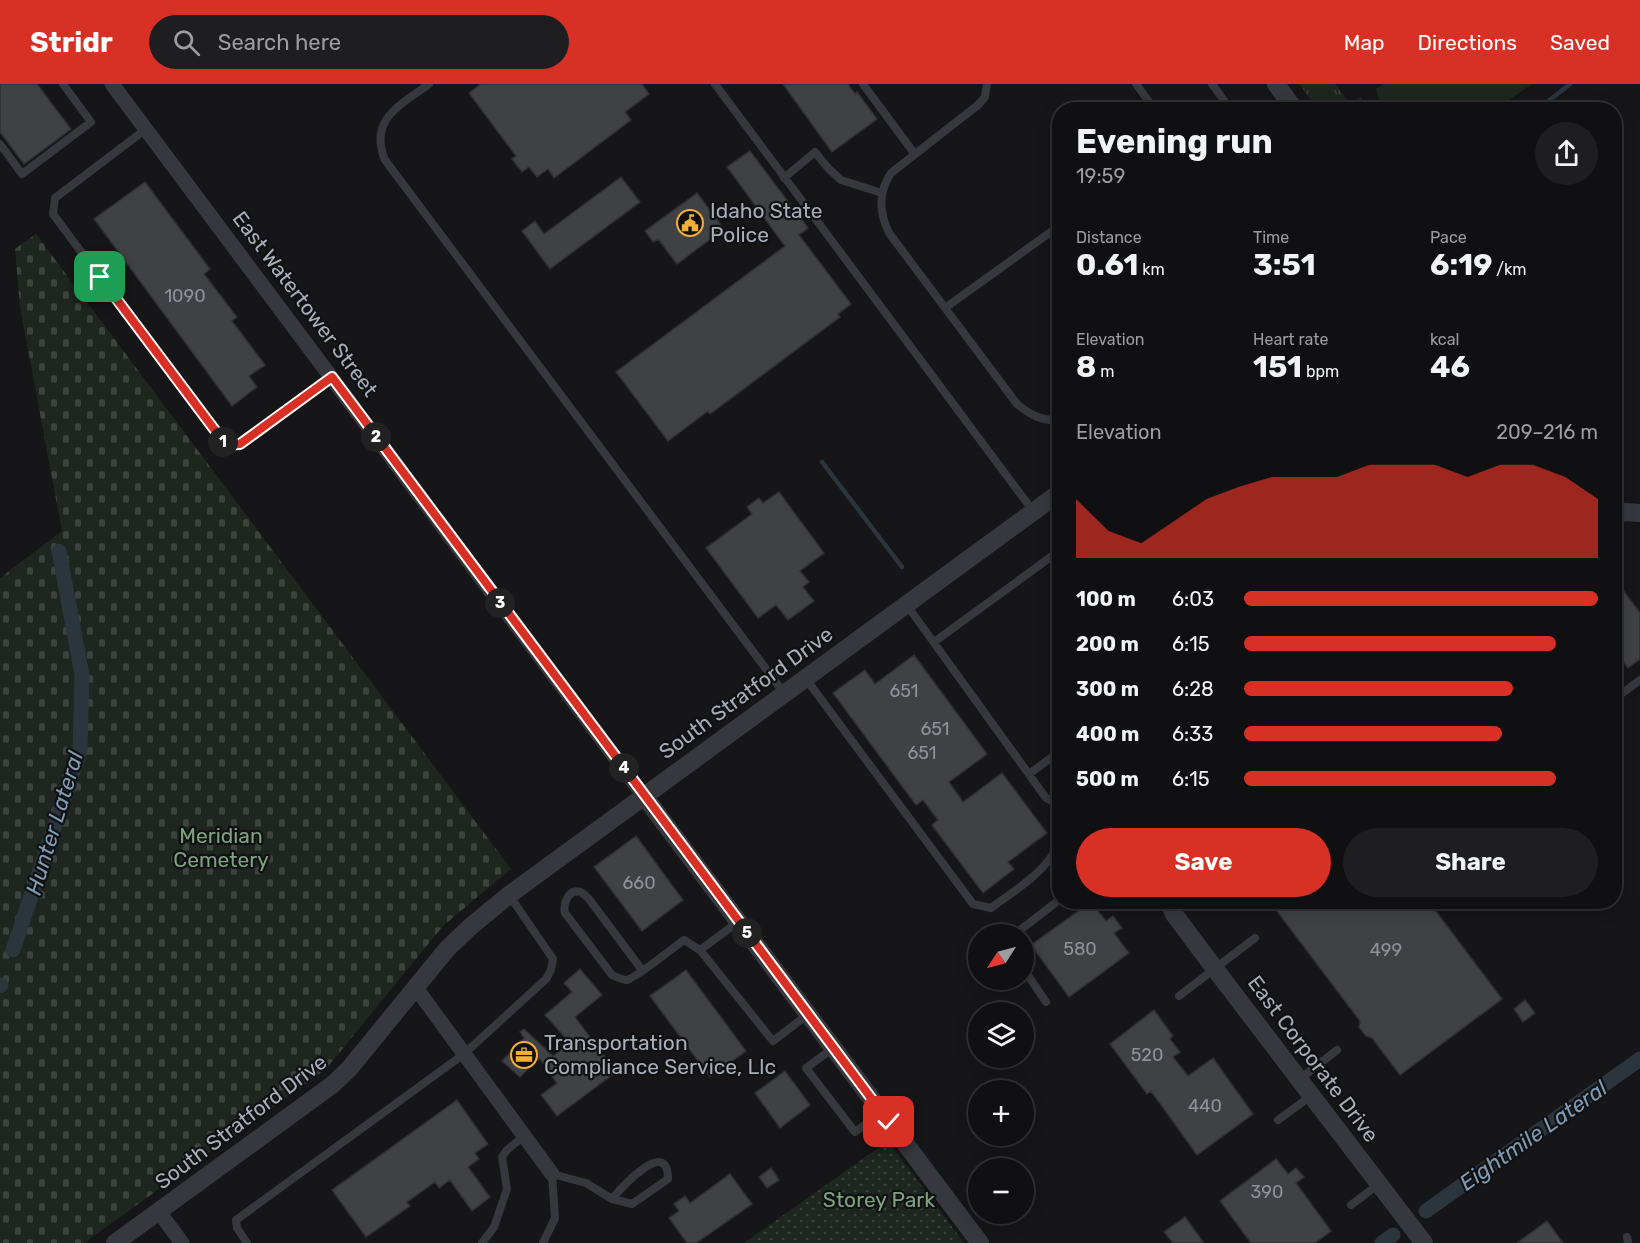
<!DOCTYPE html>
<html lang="en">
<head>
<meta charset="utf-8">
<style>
	body { margin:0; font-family:Rubik,sans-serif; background:#1e1e20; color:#f1f3f6; height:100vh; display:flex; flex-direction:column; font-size:22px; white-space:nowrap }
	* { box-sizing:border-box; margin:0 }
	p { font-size:20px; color:#9c9d9f }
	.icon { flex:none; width:33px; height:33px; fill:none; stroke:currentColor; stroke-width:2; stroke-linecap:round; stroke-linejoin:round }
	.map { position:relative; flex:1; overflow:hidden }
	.side { position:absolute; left:1052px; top:18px; width:570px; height:807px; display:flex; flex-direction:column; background:#101012; border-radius:24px; box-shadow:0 3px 15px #0003,0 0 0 2px #303032 }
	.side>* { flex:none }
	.needle { width:39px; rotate:234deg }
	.tools { position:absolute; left:968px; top:840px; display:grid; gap:12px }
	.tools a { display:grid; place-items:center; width:66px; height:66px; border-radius:50%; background:#101012; box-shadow:0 3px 15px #0003,0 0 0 2px #303032; font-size:30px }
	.pin { position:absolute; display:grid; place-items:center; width:51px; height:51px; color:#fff; margin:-26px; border-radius:12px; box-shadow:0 3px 9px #0006 }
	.km { position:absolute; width:30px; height:30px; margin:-15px; border-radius:50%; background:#222; color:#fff; font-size:16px; line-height:30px; text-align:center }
	.round { display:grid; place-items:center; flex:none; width:63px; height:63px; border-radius:32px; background:#1e1e20 }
	.head { display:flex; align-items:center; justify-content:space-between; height:102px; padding:0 24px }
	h1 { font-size:33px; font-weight:700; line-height:45px }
	.figures { display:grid; grid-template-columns:repeat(3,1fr); gap:9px; height:102px; padding:6px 24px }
	.figures div { display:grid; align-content:center }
	.figures b { font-size:30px; font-weight:700 }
	.figures small { font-size:16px; font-weight:400 }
	.figures p { font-size:16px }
	.chart { height:168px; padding:12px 24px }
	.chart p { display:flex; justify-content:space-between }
	.chart svg { width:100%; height:108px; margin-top:6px; fill:#d93025; opacity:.7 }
	.primary-button { display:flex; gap:12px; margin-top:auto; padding:12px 24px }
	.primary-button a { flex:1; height:69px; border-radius:36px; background:#d93025; color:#fff; font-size:24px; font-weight:700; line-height:69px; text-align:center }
	.primary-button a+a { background:#1e1e20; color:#f1f3f6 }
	ul { padding:0 24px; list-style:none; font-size:20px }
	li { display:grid; grid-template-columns:96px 72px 1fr; align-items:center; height:45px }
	li i { height:15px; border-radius:8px; background:#d93025 }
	header { display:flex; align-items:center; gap:36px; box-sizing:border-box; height:84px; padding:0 30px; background:#d93025; color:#fff }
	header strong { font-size:28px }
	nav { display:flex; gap:33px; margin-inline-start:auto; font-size:21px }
	.search { width:420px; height:54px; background:#1e1e20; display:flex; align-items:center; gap:15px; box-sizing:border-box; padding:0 21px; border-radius:33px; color:#9c9d9f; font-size:22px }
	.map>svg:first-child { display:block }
	.grass { fill:url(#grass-tufts) }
	.cemetery { fill:url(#cemetery-stones) }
	.park { fill:url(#park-dots) }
	.pitch { fill:#1e261f }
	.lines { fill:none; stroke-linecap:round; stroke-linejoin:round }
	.stream { stroke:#2c353c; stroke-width:4.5 }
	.canal { stroke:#2c353c; stroke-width:15 }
	.building { fill:#404145; stroke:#303034; stroke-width:1.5 }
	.service { stroke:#37383d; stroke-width:8 }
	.minor { stroke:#37383d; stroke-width:15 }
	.tertiary { stroke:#37383d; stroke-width:18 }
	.route-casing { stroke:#fff; stroke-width:12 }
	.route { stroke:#d93025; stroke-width:8 }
	.labels { text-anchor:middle; stroke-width:4.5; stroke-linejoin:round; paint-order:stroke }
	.number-label { font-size:18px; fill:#8e929b }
	.poi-label { font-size:21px; fill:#a8adb8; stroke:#111113; text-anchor:start }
	.street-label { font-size:21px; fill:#a8adb8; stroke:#111113 }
	.park-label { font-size:21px; fill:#7fa381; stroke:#111113 }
	.water-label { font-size:22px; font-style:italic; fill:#7f9bb3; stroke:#111113 }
</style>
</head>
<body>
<header>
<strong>Stridr</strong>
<div class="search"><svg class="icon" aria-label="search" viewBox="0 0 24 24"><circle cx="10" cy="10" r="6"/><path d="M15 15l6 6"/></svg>Search here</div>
<nav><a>Map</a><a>Directions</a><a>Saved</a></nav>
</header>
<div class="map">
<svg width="1640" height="1159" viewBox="0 0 1640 1159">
	<defs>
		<pattern id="grass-tufts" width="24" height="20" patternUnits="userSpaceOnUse" patternTransform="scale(1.5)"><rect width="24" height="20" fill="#1e261f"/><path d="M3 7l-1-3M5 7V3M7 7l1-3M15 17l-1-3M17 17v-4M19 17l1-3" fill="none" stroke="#3c433d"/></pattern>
		<pattern id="cemetery-stones" width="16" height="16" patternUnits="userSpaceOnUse" patternTransform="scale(1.5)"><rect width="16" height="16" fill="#1e261f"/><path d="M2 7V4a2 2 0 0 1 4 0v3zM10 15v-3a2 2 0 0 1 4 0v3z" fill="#3c433d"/></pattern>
		<pattern id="park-dots" width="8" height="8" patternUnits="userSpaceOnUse" patternTransform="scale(1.5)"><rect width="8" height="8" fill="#1e261f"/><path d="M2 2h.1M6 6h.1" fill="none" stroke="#3c433d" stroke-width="1.8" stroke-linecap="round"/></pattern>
	</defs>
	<rect width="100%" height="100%" fill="#161618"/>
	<path class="grass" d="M1299 0H1335L1350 20 1361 13 1362 17 1351 25H1318Z"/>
	<path class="cemetery" d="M36 150 511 785 443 842 326 985 84 1159H0V494L62 447 20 223 15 165Z"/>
	<path class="park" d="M888 1057 964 1159H744Z"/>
	<path class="pitch" d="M1383 0H1532L1496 25H1376L1379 16 1376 5Z"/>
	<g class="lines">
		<path class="stream" d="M1537 26 1570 0
			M822 378 902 483"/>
		<path class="canal" d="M13 866 80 667 82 591 59 467
			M0 902 1 901
			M1426 1127 1640 975
			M1382 1159 1393 1151"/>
	</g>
	<path class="building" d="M0 0H37L71 45 24 80 0 48Z
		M481 0H642L649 10 625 28 631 36 554 94 548 85 537 93 529 83 522 88 512 75 516 72 469 9Z
		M783 0H848L855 10 857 8 877 35 832 68Z
		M750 67 808 144 799 151 851 220 838 230 840 233 710 330 708 327 668 357 616 288 785 162 727 83Z
		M621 93 640 118 550 185 522 147 535 137 544 150Z
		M145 98 210 185 204 190 237 233 232 237 265 281 249 292 257 303 232 322 94 135Z
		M697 109 724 145 677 180 658 155 653 158 645 147Z
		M779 408 824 469 800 487 809 498 803 503 814 517 788 536 776 521 758 534 706 464 752 430 747 423 759 414 763 419Z
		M1614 494 1640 529V575L1628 584 1614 564Z
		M914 571 987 670 949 698 963 718 1002 689 1047 749 1008 778 1014 785 983 809 932 741 938 736 923 716 916 721 833 609 865 586 875 600Z
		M636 752 683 816 642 847 594 783Z
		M1091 818 1106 837 1113 832 1122 844 1114 849 1129 869 1069 913 1031 861Z
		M1270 818H1429L1502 915 1400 991 1372 954 1366 952 1359 943 1360 937Z
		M580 885 602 911 575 933 616 988 557 1032 541 1011 557 999 539 974 520 993 502 977 524 954 520 948 524 945 553 972 570 959 545 931 572 908 564 899Z
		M686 886 746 967 710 993 650 912Z
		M1525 916 1535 929 1523 938 1514 925Z
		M1154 926 1173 952 1170 955 1180 968 1173 973 1188 992 1213 974 1253 1030 1197 1071 1151 1007 1147 1010 1110 960Z
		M785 987 810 1021 780 1044 755 1009Z
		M457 1016 488 1060 475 1069 479 1075 468 1083 490 1113 472 1127 450 1096 439 1104 435 1098 407 1118 410 1122 366 1153 332 1106Z
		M1276 1075 1288 1090 1296 1084 1304 1093 1296 1099 1331 1147 1315 1159H1251L1220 1117Z
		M771 1084 779 1096 767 1104 759 1093Z
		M730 1090 752 1120 696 1159H687L669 1134 679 1127 674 1120 685 1112 690 1119Z
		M1185 1133 1204 1159H1173L1164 1148Z
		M1547 1137 1563 1159H1517Z"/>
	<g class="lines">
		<path class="service" d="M429 0C401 21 368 35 385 76L784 609
			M715 0 1033 427
			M863 0 914 69
			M987 0 985 13 978 21 891 89C878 109 879 128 889 149L1017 320C1030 331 1042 337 1059 336
			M1136 0 1155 26
			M1212 0 1231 26
			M146 45 55 114 53 130 215 348 226 361 240 360 332 293
			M0 60 22 90 91 38 63 0
			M784 94 815 68 828 84 841 96 882 109
			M945 224 1059 142
			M906 520 1046 714 1059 721
			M934 558 1059 467
			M806 595 973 820 991 824C1015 806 1047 788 1059 759
			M1617 613 1640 596
			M1029 690 1059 668
			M738 838 700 866 773 957 807 931
			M1015 850 1059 816
			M1023 884 1046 918
			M642 886 589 815C589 815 582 808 581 808 568 804 563 820 565 829L612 891C617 893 622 896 627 896 636 894 674 863 684 856L700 866
			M1179 912 1255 854
			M832 965 806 984 855 1048 882 1028
			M1300 995 1337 966
			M1278 1036 1311 1012
			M1351 1121 1379 1100
			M1627 1153 1628 1159
			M247 1159 237 1144 236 1136 464 970 546 895 551 886 553 875 509 811
			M482 1159 494 1143 507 1105 502 1073 507 1066 524 1052
			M543 1159 555 1134 552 1090 586 1099 612 1115 632 1120 668 1095C668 1052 622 1103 612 1115"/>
		<path class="minor" d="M112 0 644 712
			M416 904 552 1090
			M159 1128 182 1159"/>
		<path class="tertiary" d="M1276 0 1295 26
			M1614 431 1626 428 1640 429
			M644 712 980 1159
			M1169 818 1174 830 1215 885 1424 1159
			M115 1159 332 1001 349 985 447 865 470 843 509 811 1059 409"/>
	</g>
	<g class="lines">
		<defs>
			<path id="route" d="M100 193 226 361 240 360 332 293 889 1038"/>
		</defs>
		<use href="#route" class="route-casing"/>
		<use href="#route" class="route"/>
	</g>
	<defs>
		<symbol id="civic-ring" viewBox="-11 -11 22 22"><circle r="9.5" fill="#111113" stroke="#f2b134" stroke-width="1.5"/><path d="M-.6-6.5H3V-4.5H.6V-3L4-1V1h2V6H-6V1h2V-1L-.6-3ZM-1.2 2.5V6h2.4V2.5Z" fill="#f2b134"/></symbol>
		<symbol id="office-ring" viewBox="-11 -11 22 22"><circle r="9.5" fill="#111113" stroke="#f2b134" stroke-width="1.5"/><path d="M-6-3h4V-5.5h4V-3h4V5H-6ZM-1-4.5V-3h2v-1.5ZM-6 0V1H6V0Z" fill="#f2b134"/></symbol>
	</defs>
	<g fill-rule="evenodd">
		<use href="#civic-ring" x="675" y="124" width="30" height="30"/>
		<use href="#office-ring" x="509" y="956" width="30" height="30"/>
	</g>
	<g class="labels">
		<g class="number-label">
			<text x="185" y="218">1090</text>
			<text x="904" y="613">651</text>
			<text x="935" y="651">651</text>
			<text x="922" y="675">651</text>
			<text x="639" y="805">660</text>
			<text x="1080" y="871">580</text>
			<text x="1386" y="872">499</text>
			<text x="1147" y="977">520</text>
			<text x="1205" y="1028">440</text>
			<text x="1267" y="1114">390</text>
		</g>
		<g class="poi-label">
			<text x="710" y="134">Idaho State<tspan x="710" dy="24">Police</tspan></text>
			<text x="544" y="966">Transportation<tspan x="544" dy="24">Compliance Service, Llc</tspan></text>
		</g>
		<g class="street-label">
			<text transform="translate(305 220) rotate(53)" y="7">East Watertower Street</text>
			<text transform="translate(746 609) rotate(-36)" y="7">South Stratford Drive</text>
			<text transform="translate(1313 975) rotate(53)" y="7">East Corporate Drive</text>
			<text transform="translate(241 1038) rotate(-37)" y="7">South Stratford Drive</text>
		</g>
		<g class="park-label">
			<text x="221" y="759">Meridian<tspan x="221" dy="24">Cemetery</tspan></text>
			<text x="879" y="1123">Storey Park</text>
		</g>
		<g class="water-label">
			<text transform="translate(54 739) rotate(-73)" y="8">Hunter Lateral</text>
			<text transform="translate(1533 1051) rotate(-35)" y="8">Eightmile Lateral</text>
		</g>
	</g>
</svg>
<div class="tools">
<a><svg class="needle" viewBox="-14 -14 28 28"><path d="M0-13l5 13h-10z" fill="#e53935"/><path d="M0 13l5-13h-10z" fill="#9c9d9f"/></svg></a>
<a><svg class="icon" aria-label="layers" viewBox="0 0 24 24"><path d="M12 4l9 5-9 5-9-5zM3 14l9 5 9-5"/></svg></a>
<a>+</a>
<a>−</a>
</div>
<div class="pin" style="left:100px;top:193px;background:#1e9e55"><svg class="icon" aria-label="arrive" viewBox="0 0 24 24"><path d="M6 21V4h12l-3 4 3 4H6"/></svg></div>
<div class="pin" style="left:889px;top:1038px;background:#d93025"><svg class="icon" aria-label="check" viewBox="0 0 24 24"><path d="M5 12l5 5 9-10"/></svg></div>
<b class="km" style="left:223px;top:358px">1</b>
<b class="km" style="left:376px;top:353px">2</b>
<b class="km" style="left:500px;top:519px">3</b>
<b class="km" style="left:624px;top:684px">4</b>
<b class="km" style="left:747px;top:849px">5</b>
<section class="side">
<div class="head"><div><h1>Evening run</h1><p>19:59</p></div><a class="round"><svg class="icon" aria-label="share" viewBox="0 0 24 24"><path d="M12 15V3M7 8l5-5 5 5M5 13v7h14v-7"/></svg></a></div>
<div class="figures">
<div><p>Distance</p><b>0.61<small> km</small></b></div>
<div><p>Time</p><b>3:51</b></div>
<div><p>Pace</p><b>6:19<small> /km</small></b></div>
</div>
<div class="figures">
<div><p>Elevation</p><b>8<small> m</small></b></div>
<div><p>Heart rate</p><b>151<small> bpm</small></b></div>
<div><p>kcal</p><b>46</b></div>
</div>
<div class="chart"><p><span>Elevation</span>209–216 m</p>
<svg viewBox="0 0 160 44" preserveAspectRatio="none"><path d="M0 44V20L10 33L20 38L30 29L40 20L50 15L60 11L70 11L80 11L90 6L100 6L110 6L120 11L130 6L140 6L150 11L160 20V44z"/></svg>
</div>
<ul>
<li><b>100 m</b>6:03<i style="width:100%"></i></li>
<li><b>200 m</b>6:15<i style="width:88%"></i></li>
<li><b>300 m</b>6:28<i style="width:76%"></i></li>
<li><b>400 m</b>6:33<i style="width:73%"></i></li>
<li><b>500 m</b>6:15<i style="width:88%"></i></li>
</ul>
<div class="primary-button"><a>Save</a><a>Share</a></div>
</section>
</div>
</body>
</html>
